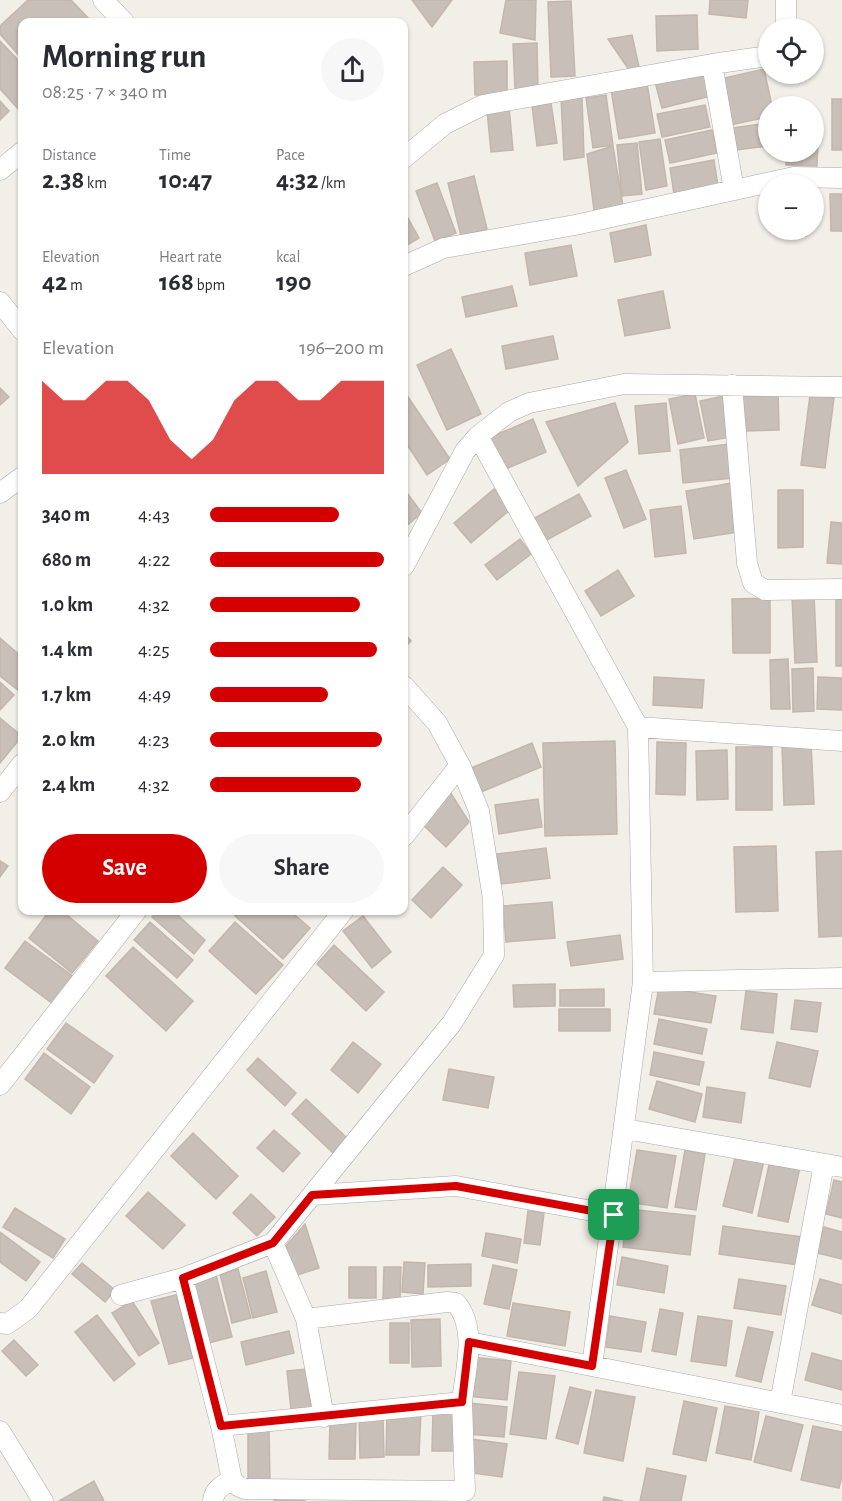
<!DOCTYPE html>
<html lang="en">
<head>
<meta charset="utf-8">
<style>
	body { margin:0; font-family:"Alegreya Sans",sans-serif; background:#f7f7f7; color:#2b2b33; height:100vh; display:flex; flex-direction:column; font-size:22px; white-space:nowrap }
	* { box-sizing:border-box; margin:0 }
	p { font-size:20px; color:#7c7c81 }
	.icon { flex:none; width:33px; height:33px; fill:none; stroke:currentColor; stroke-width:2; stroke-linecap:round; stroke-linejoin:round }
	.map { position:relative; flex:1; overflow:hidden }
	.drawer { position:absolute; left:18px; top:18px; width:390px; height:897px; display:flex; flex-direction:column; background:#fff; border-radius:12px; box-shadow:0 2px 4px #0004 }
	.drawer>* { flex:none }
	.tools { position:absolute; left:758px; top:18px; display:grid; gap:12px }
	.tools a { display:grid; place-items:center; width:66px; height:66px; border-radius:50%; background:#fff; box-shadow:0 2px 4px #0004; font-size:30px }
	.pin { position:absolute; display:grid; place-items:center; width:51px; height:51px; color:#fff; margin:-26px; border-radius:12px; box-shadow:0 3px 9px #0006 }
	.round { display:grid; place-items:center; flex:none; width:63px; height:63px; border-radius:32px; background:#f7f7f7 }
	.summary { display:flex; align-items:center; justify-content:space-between; height:102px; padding:0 24px }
	h1 { font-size:33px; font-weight:700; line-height:45px }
	.stats { display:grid; grid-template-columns:repeat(3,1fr); gap:9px; height:102px; padding:6px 24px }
	.stats div { display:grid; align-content:center }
	.stats b { font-size:26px; font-weight:700 }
	.stats small { font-size:16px; font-weight:400 }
	.stats p { font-size:16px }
	.chart { height:168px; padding:12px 24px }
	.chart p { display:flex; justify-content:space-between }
	.chart svg { width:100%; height:108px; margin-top:6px; fill:#d40000; opacity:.7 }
	.cta { display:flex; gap:12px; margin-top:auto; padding:12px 24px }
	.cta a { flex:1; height:69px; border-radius:36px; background:#d40000; color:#fff; font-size:24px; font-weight:700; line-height:69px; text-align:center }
	.cta a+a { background:#f7f7f7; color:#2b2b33 }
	ul { padding:0 24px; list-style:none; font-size:20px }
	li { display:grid; grid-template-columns:96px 72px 1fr; align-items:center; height:45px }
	li i { height:15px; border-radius:8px; background:#d40000 }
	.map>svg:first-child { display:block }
	.building { fill:#c7bfb8; stroke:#c4b6ab; stroke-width:1.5 }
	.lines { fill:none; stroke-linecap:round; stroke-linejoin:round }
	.street-casing { stroke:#a9a9a9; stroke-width:21 }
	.street { stroke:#fff; stroke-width:20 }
	.route-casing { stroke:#fff; stroke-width:12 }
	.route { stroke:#d40000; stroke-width:8 }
</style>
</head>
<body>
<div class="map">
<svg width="842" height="1501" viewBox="0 0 842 1501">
	<rect width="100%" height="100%" fill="#f2efe9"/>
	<path class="building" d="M28 0H71L92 22H22V59L0 34V26Z
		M412 0H452L432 27Z
		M506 0H536L535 40 500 33Z
		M710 0H748L746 18 709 14Z
		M571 1 575 76 551 77 548 2Z
		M697 15 698 49 657 51 656 16Z
		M632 35 639 67 631 73 608 39Z
		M0 41 22 64V113L0 89Z
		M537 43 538 88 515 89 513 44Z
		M507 61V95H475L474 62Z
		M764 69 772 106H768V117L730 125 720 79Z
		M704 70 711 96 662 108 655 82Z
		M647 83 655 133 619 139 611 89Z
		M606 95 613 145 593 148 586 98Z
		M582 97 584 157 564 160 561 98Z
		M832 99H842V150H832Z
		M0 101 9 111 0 120Z
		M551 103 557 143 537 146 532 106Z
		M705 105 710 127 662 137 657 114Z
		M509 107 513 150 491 152 487 110Z
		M813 119H819L817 166 786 165V152H813Z
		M768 123V146L736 150 733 128Z
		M712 130 717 153 670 163 665 140Z
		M660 139 667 186 646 190 639 142Z
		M637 143 642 194 622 196 617 145Z
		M613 146 623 206 594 211 587 154Z
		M714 160 718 186 674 194 670 168Z
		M474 176 487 229 461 236 448 183Z
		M437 183 456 233 435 241 416 191Z
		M830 194H842V231H831Z
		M404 211 419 238 404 247Z
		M646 225 651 255 615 262 610 233Z
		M781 230H806V236L781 235Z
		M571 245 577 276 530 285 525 253Z
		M512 286 517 306 466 317 462 297Z
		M663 291 670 328 625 336 618 300Z
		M553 336 558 359 506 369 502 346Z
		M451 349 481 414 447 430 417 365Z
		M0 388 9 397 0 405Z
		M778 390 779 430 743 431 741 392Z
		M404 391 450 459 427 475 404 440Z
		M695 394 704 438 678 444 669 399Z
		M810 395 834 398 825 468 801 465Z
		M724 396 732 437 708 441 700 401Z
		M615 403 628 442 578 486 546 422Z
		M666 403 670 451 639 454 635 406Z
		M533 419 546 452 503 470 489 438Z
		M729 444 733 478 683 483 680 450Z
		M626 470 646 519 624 528 605 478Z
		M731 483 739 532 694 539 686 491Z
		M404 489 422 513 404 528Z
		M494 489 511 509 471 543 454 523Z
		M778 490H803V547L778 548Z
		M579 494 591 516 543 542 531 520Z
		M681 506 686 553 655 557 650 510Z
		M831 522 842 523V564L827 563Z
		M520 539 531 554 497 580 485 565Z
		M618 570 634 596 601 616 585 591Z
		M814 595 817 662 795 663 792 596Z
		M836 596H842V666H836Z
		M770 598V653H733L732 599Z
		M404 633 411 641 404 648Z
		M0 638 22 657V687L19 691 0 676Z
		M788 659 790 709H771L770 660Z
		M813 668 814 711 793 712 792 669Z
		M654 677 704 680 702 708 653 705Z
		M818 677 842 678V710L817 709Z
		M0 682 14 695 0 710Z
		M0 718 22 736 0 763Z
		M615 741 617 834 545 836 543 743Z
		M657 742 686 743 685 795 656 794Z
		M532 743 541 767 481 792 471 768Z
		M811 743 814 804 784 805 782 745Z
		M736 747H772V810H736Z
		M727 750 728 799 697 800 696 751Z
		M450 792 469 822 446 847 421 823Z
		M538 799 542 827 499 834 495 805Z
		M776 846 778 911 736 912 734 847Z
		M546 848 550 878 501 884 497 854Z
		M842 851V936L819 937 816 852Z
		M0 861 8 866 0 877Z
		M443 867 462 885 431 918 412 900Z
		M552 902 555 938 506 942 503 906Z
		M50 910H61L98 941 72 973 29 938Z
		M158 910H172L205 940 194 954 152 917Z
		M240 910H289L310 928 283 959 235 916Z
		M363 916 391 952 372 968 343 931Z
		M150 922 193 960 177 978 134 940Z
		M235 922 283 965 256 994 209 951Z
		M620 935 623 959 571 966 567 942Z
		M25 941 74 977 53 1004 5 968Z
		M334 945 384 992 366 1011 317 964Z
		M133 947 193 1001 166 1031 106 976Z
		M555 984V1006L514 1007 513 985Z
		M659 987 716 996 711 1023 654 1014Z
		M604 989V1006H560V990Z
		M746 991 777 994 773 1033 741 1029Z
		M795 1000 821 1003 817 1032 791 1029Z
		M559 1009H610V1031H559Z
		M659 1019 707 1029 702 1054 654 1044Z
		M66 1023 113 1056 94 1083 47 1049Z
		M353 1042 381 1064 358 1093 331 1070Z
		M777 1042 818 1051 810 1087 769 1078Z
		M654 1052 704 1062 699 1085 650 1075Z
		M44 1053 90 1087 71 1114 25 1079Z
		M258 1058 296 1093 285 1106 247 1070Z
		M449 1069 494 1077 488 1108 443 1100Z
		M657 1081 702 1094 695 1122 649 1109Z
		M707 1087 745 1093 741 1123 703 1117Z
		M306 1099 347 1138 333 1153 292 1114Z
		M274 1130 300 1153 283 1172 257 1148Z
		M193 1133 238 1176 216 1199 171 1156Z
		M637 1150 676 1156 667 1208 628 1202Z
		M685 1150 705 1154 696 1210 675 1207Z
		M736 1154 764 1161 752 1213 723 1206Z
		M770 1160 800 1167 788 1222 758 1216Z
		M834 1180 842 1182V1218L826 1214Z
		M148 1192 185 1225 163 1249 126 1216Z
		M251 1194 275 1217 257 1236 233 1213Z
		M15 1208 65 1239 53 1258 3 1227Z
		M628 1209 695 1216 690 1255 623 1247Z
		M528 1211 544 1213 540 1245 524 1243Z
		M305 1224 319 1268 294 1276 286 1246Z
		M723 1226 802 1237 798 1265 719 1254Z
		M824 1227 842 1232V1259L817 1253Z
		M0 1232 40 1262 26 1281 0 1262Z
		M486 1233 521 1239 517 1263 482 1256Z
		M622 1257 668 1266 664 1293 617 1285Z
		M404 1262 425 1263 423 1294 402 1292Z
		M82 1263 115 1290 105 1302 72 1274Z
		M471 1264V1286L428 1287V1265Z
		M493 1265 517 1270 509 1309 484 1304Z
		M349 1267H376V1298H349Z
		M384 1267H401L400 1299H383Z
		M238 1269 251 1318 232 1323 220 1274Z
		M266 1271 277 1312 253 1318 243 1278Z
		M216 1275 232 1337 204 1344 188 1283Z
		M739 1279 786 1286 781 1315 734 1308Z
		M820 1279 842 1285V1314L812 1305Z
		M176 1295 193 1358 169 1364 151 1301Z
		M132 1301 159 1343 139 1356 112 1313Z
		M513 1303 570 1312 565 1346 507 1336Z
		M660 1309 683 1313 676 1355 652 1351Z
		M97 1315 135 1364 114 1381 75 1332Z
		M610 1316 646 1322 641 1352 606 1347Z
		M698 1316 732 1321 726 1366 691 1361Z
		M440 1319 441 1366 412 1367 411 1320Z
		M390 1323H409V1363H390Z
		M748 1327 773 1332 761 1382 736 1376Z
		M289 1331 294 1353 246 1365 241 1342Z
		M14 1340 38 1365 26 1376 2 1351Z
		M812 1353 842 1361V1390L805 1380Z
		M471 1357 511 1361 507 1400 467 1396Z
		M307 1369 311 1409 291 1410 287 1371Z
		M519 1372 555 1376 546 1439 510 1434Z
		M570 1387 591 1392 578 1444 556 1438Z
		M596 1390 635 1397 623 1461 584 1453Z
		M684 1401 717 1408 706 1461 673 1454Z
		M469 1403 507 1407 504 1437 467 1434Z
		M725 1406 759 1412 751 1460 716 1453Z
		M387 1410 421 1411 419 1455H386Z
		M433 1411H456L455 1451H432Z
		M766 1416 803 1425 791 1471 754 1462Z
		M359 1418H383L384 1457 360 1458Z
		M330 1421 356 1422 355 1459H329Z
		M813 1426 842 1432V1476L839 1488 801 1480Z
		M248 1430H269L270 1481H248Z
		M471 1439 507 1444 502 1477 466 1472Z
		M647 1468 686 1476 681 1501H640Z
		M94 1481 104 1501H59Z
		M274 1493 305 1494V1501H274Z
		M604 1497 623 1501H603Z"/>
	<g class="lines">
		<defs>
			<path id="street" d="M103 0 124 22
				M786 28V0
				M712 64 734 190
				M404 158 445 124 483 105 712 64 768 56
				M0 170 22 152
				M404 266 444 248 575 225 794 177 842 178
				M0 302 22 330
				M732 385 747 563 753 583 765 590 842 589
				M478 436 509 412 529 403 624 384 842 387
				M0 493 22 477
				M404 566 465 451 478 436 638 727 643 982 592 1366
				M638 727 842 741
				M0 792 22 764
				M404 836 460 765
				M643 982 842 978
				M0 1085 137 910
				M625 1129 842 1167
				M312 1195 456 1186 614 1215
				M273 1243 306 1319 324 1417
				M183 1278 221 1426 462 1402C465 1371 478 1329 456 1303L447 1302 306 1319
				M121 1295 183 1278 273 1243 452 1023 494 955 493 899 479 811 460 765 437 723 404 686
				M0 1323 7 1324 28 1309 344 910
				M469 1342 842 1415
				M780 1403 824 1164
				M221 1426 232 1480 238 1486 245 1489 465 1491 462 1402
				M0 1431 43 1501
				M213 1501C214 1489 223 1485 232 1480"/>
		</defs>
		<use href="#street" class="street-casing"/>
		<use href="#street" class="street"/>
	</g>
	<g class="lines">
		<defs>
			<path id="route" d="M456 1186 614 1215 592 1366 469 1342 462 1402 221 1426 183 1278 273 1243 312 1195Z"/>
		</defs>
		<use href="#route" class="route-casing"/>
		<use href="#route" class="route"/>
	</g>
</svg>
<div class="tools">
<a><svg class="icon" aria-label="locate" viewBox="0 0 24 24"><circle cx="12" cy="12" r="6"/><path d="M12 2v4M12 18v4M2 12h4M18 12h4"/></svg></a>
<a>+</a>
<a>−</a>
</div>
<div class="pin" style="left:614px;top:1215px;background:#1e9e55"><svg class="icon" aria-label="arrive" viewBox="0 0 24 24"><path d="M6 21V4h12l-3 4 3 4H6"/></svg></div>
<section class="drawer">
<div class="summary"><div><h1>Morning run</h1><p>08:25 · 7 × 340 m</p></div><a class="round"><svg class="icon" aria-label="share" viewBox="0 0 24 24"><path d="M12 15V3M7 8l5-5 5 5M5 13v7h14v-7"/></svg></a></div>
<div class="stats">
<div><p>Distance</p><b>2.38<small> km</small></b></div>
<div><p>Time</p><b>10:47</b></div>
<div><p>Pace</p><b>4:32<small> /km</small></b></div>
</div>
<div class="stats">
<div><p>Elevation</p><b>42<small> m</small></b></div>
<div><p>Heart rate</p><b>168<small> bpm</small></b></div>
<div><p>kcal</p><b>190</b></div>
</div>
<div class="chart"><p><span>Elevation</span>196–200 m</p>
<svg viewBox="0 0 160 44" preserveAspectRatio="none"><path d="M0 44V6L10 14L20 14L30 6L40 6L50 14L60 30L70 38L80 30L90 14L100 6L110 6L120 14L130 14L140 6L150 6L160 6V44z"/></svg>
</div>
<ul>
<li><b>340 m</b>4:43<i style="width:74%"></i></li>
<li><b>680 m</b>4:22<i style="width:100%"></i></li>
<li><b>1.0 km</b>4:32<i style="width:86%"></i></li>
<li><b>1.4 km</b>4:25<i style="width:96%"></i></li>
<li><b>1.7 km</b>4:49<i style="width:68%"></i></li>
<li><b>2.0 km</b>4:23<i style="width:99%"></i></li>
<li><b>2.4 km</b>4:32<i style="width:87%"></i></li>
</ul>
<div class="cta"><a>Save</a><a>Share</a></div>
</section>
</div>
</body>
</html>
